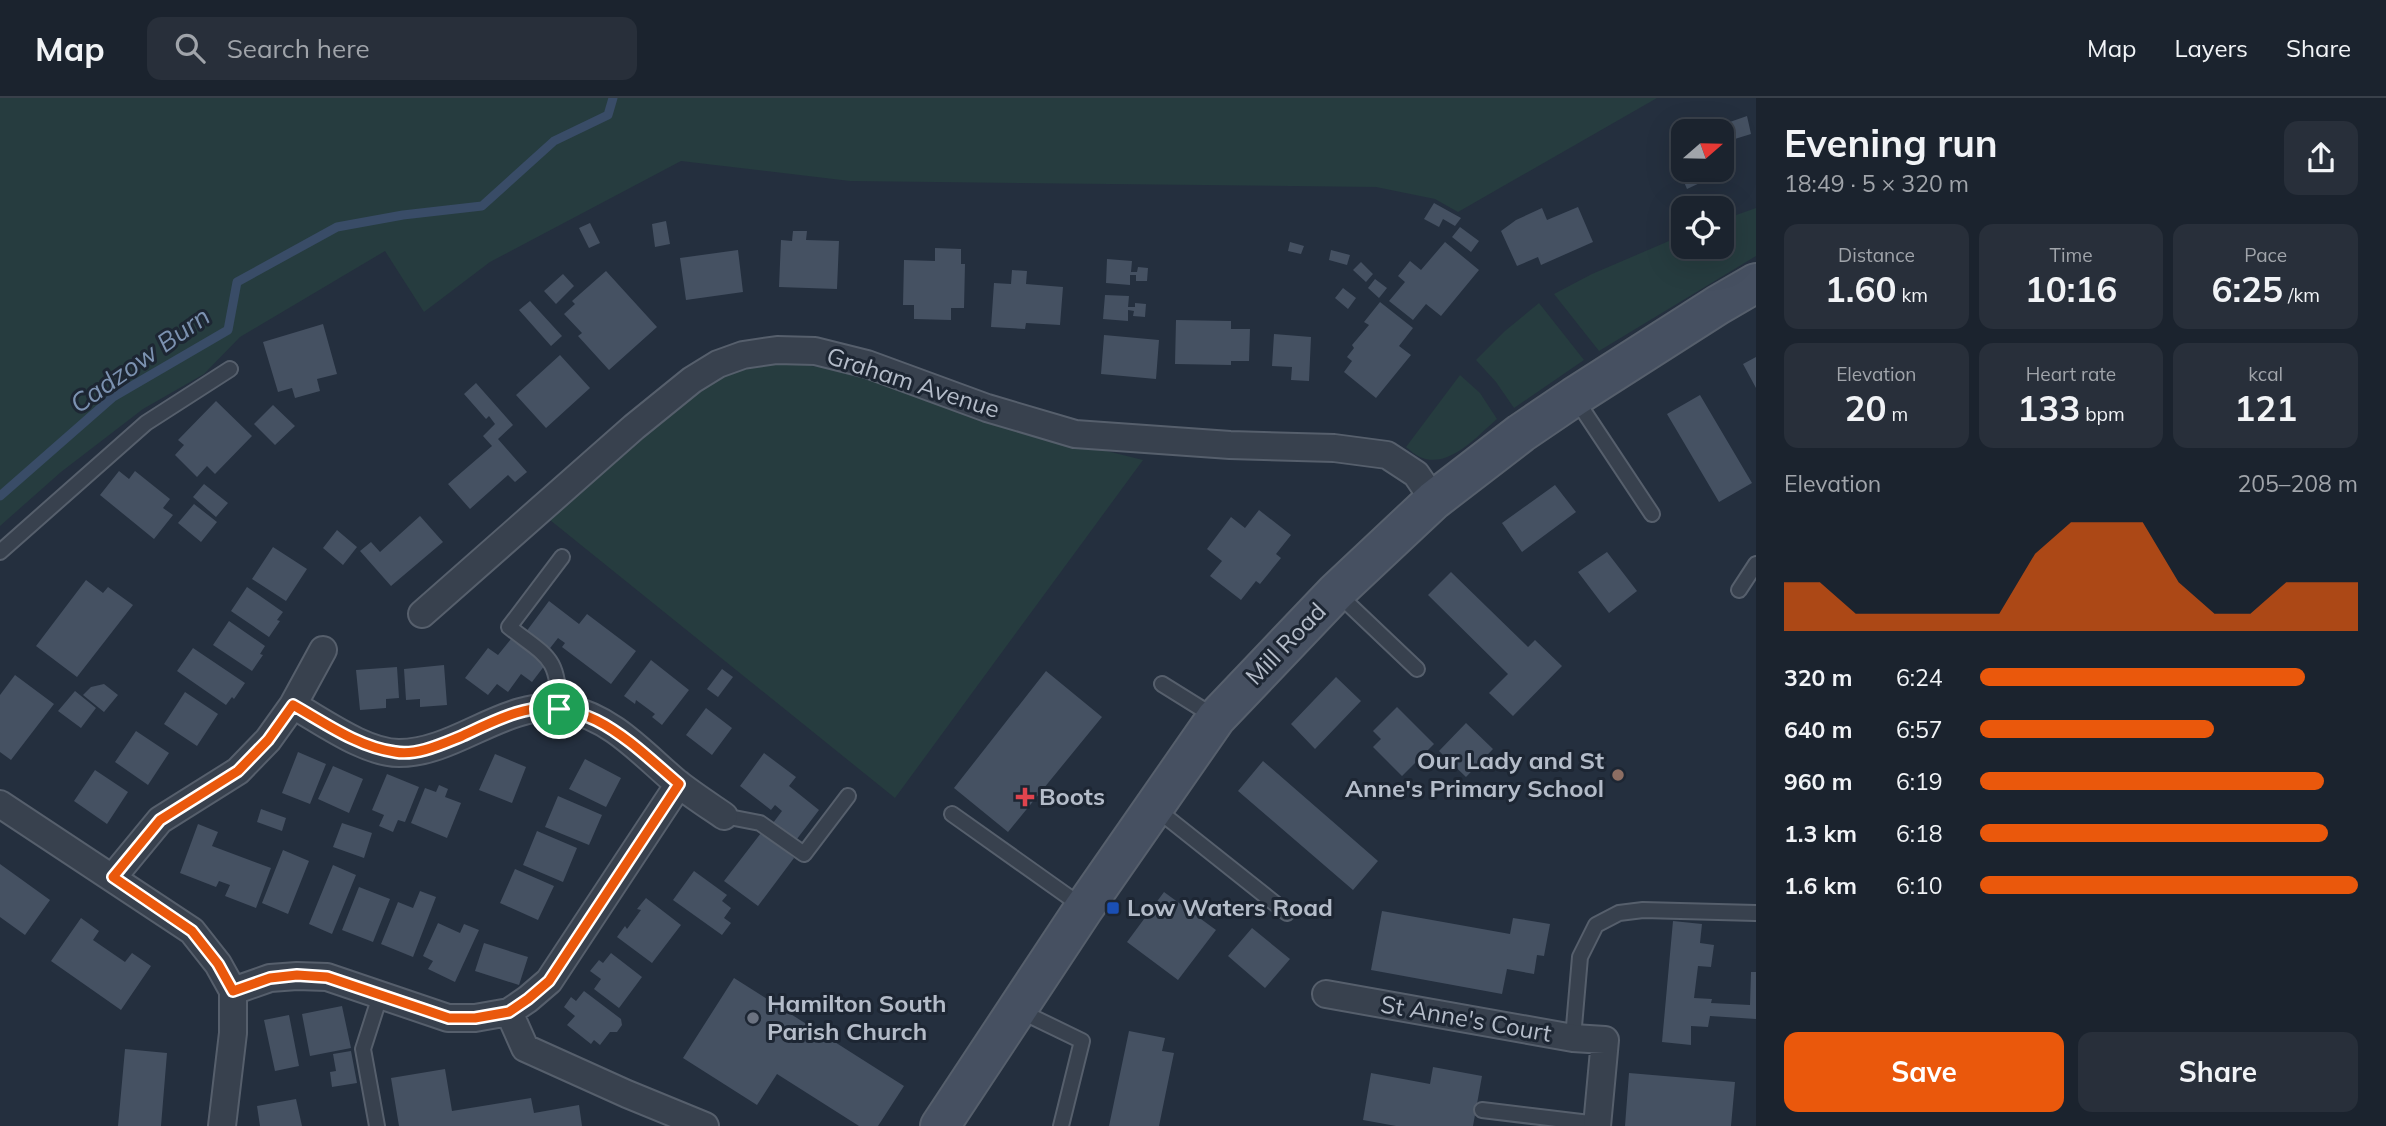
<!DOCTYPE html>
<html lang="en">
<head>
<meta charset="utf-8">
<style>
	body { margin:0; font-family:Mulish,sans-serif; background:#282f3a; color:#f1f3f6; height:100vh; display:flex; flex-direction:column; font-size:26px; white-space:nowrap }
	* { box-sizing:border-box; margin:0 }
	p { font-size:23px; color:#a0a4aa }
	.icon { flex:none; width:38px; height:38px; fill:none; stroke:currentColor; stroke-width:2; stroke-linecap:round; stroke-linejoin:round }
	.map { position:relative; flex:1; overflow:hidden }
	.panel { display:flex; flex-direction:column; background:#1b232e; width:630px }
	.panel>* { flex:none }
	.needle { width:46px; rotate:70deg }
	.buttons { position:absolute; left:1671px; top:21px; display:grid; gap:14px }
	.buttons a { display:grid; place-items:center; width:63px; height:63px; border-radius:14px; background:#1b232e; box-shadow:0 7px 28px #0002,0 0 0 2px #39404a; font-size:35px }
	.pin { position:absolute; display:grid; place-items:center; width:60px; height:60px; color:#fff; margin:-30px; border:4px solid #fff; border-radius:50%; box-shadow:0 2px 7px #0007 }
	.round { display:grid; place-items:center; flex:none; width:74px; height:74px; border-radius:14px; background:#282f3a }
	.summary { display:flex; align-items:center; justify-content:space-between; height:119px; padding:0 28px }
	h1 { font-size:38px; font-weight:700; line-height:52px }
	.metrics { display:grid; grid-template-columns:repeat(3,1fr); gap:10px; height:119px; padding:7px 28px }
	.metrics div { display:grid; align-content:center; border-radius:14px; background:#282f3a; text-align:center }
	.metrics b { font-size:35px; font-weight:700 }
	.metrics small { font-size:19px; font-weight:400 }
	.metrics p { font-size:19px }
	.chart { height:196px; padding:14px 28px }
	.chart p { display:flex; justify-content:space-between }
	.chart svg { width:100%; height:126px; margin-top:7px; fill:#ea580c; opacity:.7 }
	.cta { display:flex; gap:14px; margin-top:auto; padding:14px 28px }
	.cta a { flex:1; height:80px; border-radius:14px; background:#ea580c; color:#fff; font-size:28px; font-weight:700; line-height:80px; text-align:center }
	.cta a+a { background:#282f3a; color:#f1f3f6 }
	ul { padding:0 28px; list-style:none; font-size:23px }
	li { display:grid; grid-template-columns:112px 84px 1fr; align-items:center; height:52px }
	li i { height:18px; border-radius:9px; background:#ea580c }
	header { display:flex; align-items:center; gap:42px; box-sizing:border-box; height:98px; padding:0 35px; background:#1b232e; border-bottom:2px solid #39404a }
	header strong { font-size:33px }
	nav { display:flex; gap:38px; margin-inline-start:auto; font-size:24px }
	.search { width:490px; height:63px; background:#282f3a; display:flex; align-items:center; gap:18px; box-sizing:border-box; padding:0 24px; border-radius:14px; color:#a0a4aa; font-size:26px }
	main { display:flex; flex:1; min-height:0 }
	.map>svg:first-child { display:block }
	.green { fill:#263c3f }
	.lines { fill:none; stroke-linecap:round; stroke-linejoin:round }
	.stream { stroke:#394c67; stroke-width:9 }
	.building { fill:#455162 }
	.lane-casing { stroke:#565f6c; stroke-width:18 }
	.street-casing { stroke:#565f6c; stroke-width:30 }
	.secondary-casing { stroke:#565f6c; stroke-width:42 }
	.lane { stroke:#38414e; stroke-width:14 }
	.street { stroke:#38414e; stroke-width:26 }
	.secondary { stroke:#465061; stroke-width:38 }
	.route-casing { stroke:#fff; stroke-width:14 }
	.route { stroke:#ea580c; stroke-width:9 }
	.education-dot { fill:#8d6e63; stroke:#1d2633; stroke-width:2.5 }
	.health-dot { fill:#e0444e; stroke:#1d2633; stroke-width:2.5 }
	.transit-dot { fill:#1a4fb4; stroke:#1d2633; stroke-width:2.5 }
	.worship-dot { fill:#6b7280; stroke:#1d2633; stroke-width:2.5 }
	.labels { text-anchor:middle; stroke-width:6; stroke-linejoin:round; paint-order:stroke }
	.street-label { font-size:24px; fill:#b4bcc9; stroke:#1d2633 }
	.poi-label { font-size:24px; font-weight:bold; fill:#b4bcc9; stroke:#1d2633; text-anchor:start }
	.water-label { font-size:26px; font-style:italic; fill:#7c92b1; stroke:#1d2633 }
</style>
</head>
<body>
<header>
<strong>Map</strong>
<div class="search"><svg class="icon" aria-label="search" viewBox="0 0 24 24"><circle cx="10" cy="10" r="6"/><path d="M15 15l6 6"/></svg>Search here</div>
<nav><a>Map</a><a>Layers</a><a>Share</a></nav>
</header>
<main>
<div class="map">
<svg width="1756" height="1028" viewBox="0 0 1756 1028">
	<rect width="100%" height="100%" fill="#242f3e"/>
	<path class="green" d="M0 0H1657L1458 114 1435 101 1376 89 850 83 681 63 490 164 424 214 385 153 240 239 204 276 143 311 61 374 0 428Z
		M1756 110V158L1599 253 1554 196 1592 176 1683 137 1684 149H1722V122Z
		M1539 205 1584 262 1514 310 1496 284 1476 262 1505 233Z
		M791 265 832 271 873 281 1002 327 1143 362 895 700 550 422 688 301 724 276 749 266Z
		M1460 277 1480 295 1497 321C1478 337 1449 372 1420 359 1415 357 1410 352 1406 349Z"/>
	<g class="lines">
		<path class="stream" d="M0 398 113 299 228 232 237 184 337 129 403 117 482 108 554 43 608 17 613 0"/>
	</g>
	<path class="building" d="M1747 18 1751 36 1725 44 1736 68 1687 91 1669 49 1684 43V72H1722V33H1704Z
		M1434 105 1461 120 1455 128 1443 121 1439 129 1424 121Z
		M1578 109 1593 144 1541 167 1538 159 1517 168 1501 133 1516 122 1542 110 1547 122Z
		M666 123 670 146 655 149 652 126Z
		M590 125 600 145 589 150 579 130Z
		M1460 129 1479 143 1471 154 1452 139Z
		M793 133H807L806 142 839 143 837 191 779 189 781 142 792 143Z
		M1290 144 1304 148 1301 156 1288 153Z
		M1445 144 1479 172 1441 218 1426 206 1413 222 1389 203 1405 184 1398 178 1410 163 1421 172Z
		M935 150 961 151V166H965L964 210H951V222L914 221V207H903L904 162 935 163Z
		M738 152 743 194 686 202 680 160Z
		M1331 152 1350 157 1347 167 1329 162Z
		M1107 161 1132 163 1131 174H1137L1138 169 1148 170 1147 183H1136V177H1130V187L1106 185Z
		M1361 164 1373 176 1366 184 1353 172Z
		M1012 172 1027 173 1026 186 1063 189 1060 227 1026 225 1025 231 991 229 994 185 1011 186Z
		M606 173 657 229 609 272 578 238 582 235 564 216 575 206 572 203Z
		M563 176 574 188 556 206 544 193Z
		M1375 181 1387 190 1379 200 1368 190Z
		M1343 190 1356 200 1348 211 1335 200Z
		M1105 197 1129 198 1128 209H1135V205L1146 206 1145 219 1133 218 1134 213 1128 212V223L1103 221Z
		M530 203 562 238 551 248 519 212Z
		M1380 204 1413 230 1399 248 1411 257 1376 300 1344 274 1352 263 1347 259 1354 250 1352 247 1369 227 1364 224Z
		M1176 222 1231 223V231H1250L1249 263H1231V267L1175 266Z
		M323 226 337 276 317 281 320 293 295 300 292 290 278 294 263 244Z
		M1274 236 1311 239 1309 283 1291 282 1292 269 1272 268Z
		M1104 237 1159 242 1156 281 1101 276Z
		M560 257 590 290 546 330 516 297Z
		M1756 259V290L1743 266Z
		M476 285 513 327 498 341 527 374 515 384 508 377 470 411 448 386 492 348 483 338 495 326 489 318 486 321 464 296Z
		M1700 297 1752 385 1719 404 1667 316Z
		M216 303 252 338 215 376 207 368 197 379 175 357 184 347 178 342Z
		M273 307 295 328 275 347 254 326Z
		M119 373 129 381 135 373 170 401 163 410 173 417 154 441 100 397Z
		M204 386 228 405 216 419 193 399Z
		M1555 387 1576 414 1522 454 1502 425Z
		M194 406 217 424 201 444 178 425Z
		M1259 412 1291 437 1276 456 1281 460 1260 486 1256 483 1241 502 1210 478 1222 463 1207 451 1231 419 1245 430Z
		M420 418 443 444 391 488 360 453 371 444 380 454Z
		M337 432 357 449 343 467 323 450Z
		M273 449 307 471 286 503 252 481Z
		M1607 454 1637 493 1609 515 1578 474Z
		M1451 474 1528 549 1535 542 1562 568 1513 618 1489 595 1508 576 1428 497Z
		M86 482 103 495 108 489 133 507 77 579 36 548Z
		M247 489 283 514 277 522 280 523 269 539 231 513Z
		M549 503 579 526 587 516 636 553 611 586 562 549 565 545 558 540 540 563 545 567 532 584 521 576 508 594 497 586 488 597 465 580 488 550 498 557 511 541 517 546Z
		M229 523 265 548 260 556 263 557 252 573 213 547Z
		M193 550 245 585 234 601 232 599 226 607 177 573Z
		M651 562 689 592 662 627 652 619 655 616 636 602 635 606 624 598Z
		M444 567 447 607 420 609V601L406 602 404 571Z
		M397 569 399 600 386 601V610L360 612 356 572Z
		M722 571 733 579 718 599 707 591Z
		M1046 573 1102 619 1008 734 954 690Z
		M15 577 54 606 11 662 0 654V597Z
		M1336 579 1361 603 1315 651 1291 626Z
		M104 586 118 597 104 614 83 597 91 589Z
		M75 593 96 610 81 630 58 613Z
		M185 594 218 616 197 648 164 626Z
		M1397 609 1434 646 1402 678 1373 649 1381 641 1373 633Z
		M706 610 732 630 712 657 686 637Z
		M1466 625 1493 651 1466 679 1439 653Z
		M136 633 169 655 148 687 115 664Z
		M298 654 326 666 310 706 282 695Z
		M764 655 796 679 789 688 819 712 787 754 794 760 758 808 724 783 761 735 764 737 782 713 775 707 771 712 740 688Z
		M495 656 526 669 512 705 479 692Z
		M585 661 621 680 606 709 569 691Z
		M1263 663 1378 763 1353 792 1238 693Z
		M333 668 363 681 349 715 318 701Z
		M95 672 128 694 107 726 74 703Z
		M387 676 419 689 405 724 398 722 393 734 379 728 384 717 372 712Z
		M439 687 448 691 445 699 461 705 447 740 411 725 425 690 436 694Z
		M558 698 602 717 589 747 545 729Z
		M261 711 286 720 282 733 257 724Z
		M342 725 372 735 364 760 333 749Z
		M198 726 218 734 212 748 271 770 256 810 225 798 230 787 219 783 216 789 180 775Z
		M537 733 577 750 563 784 523 767Z
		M283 752 309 763 288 816 262 805Z
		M0 766 50 802 25 837 0 819Z
		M333 767 356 777 332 836 309 826Z
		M515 771 554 788 538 822 500 805Z
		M694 773 727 797 722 803 731 810 724 820 731 825 722 837 673 802Z
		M359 789 390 801 373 844 342 832Z
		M420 793 436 799 413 859 381 846 398 804 413 810Z
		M1164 794 1216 832 1178 882 1127 844Z
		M646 800 681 827 652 865 617 839 625 828 627 831 641 812 637 811Z
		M1382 813 1510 836 1513 820 1550 826 1544 858 1537 857 1534 876 1507 871 1502 896 1371 872Z
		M81 820 99 833 93 842 125 864 132 855 151 868 121 912 51 863Z
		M1673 823 1702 826 1700 845 1714 847 1711 869 1698 868 1694 900 1712 901 1711 905 1750 907 1751 874H1756V921L1710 918 1708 929 1691 928V947L1662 944Z
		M438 825 460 835 464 826 479 832 455 884 428 871 433 863 423 858Z
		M1252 830 1290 861 1265 890 1228 858Z
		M484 845 528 859 519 887 475 873Z
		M611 855 642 879 619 910 594 891 601 881 590 873 599 862 603 865Z
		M734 880 904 988 878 1028H859L777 976 757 1007 683 960Z
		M584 893 621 921 622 927 617 934H610L600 947 594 942 591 946 567 927 575 918 564 909 571 899 576 903Z
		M342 908 351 950 310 958 302 916Z
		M289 917 299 968 275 973 264 922Z
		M1129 933 1165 940 1162 953 1174 955 1159 1028H1109Z
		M125 951 167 955 161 1028H118Z
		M351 953 357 985 332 989 330 974 336 973 333 956Z
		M1433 969 1482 978 1473 1028H1396L1363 1022 1371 975 1430 986Z
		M445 971 452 1013 531 1000 534 1015 579 1007 582 1028H399L391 980Z
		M1629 975 1735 984 1731 1028H1625Z
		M296 1001 302 1028H260L257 1008Z"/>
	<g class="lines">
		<defs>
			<path id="lane" d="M1575 300 1652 416
				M0 454 146 325 230 271
				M1739 492 1756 466
				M1337 495 1417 571
				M1162 586 1215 619
				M559 611C559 558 547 559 509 529L562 459
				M1155 710 1287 815
				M952 716 1083 809
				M724 718 760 725 804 756 848 698
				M1018 912 1082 943 1061 1028
				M1573 940 1580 859 1596 827 1619 815 1643 812 1756 815
				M1482 1012 1598 1026
				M377 1028 363 951 380 898"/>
			<path id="street" d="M422 516 634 329 692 282 718 266 743 257 777 252 815 253 867 266 987 310 1075 336 1230 347 1334 350 1387 357 1416 376 1434 402
				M293 607C322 623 365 655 399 655 458 655 506 600 567 611 611 619 643 656 676 684 691 696 708 707 724 718
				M0 706 192 833 218 866 233 893V935L222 1028
				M113 779 160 722 238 673 268 642 293 607 323 552
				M233 893 270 880 297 878 327 879 448 920H475L509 914 528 901 549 883 679 686
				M1326 896 1573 940 1605 942 1597 1028
				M509 914 525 950 627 996 705 1028"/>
			<path id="secondary" d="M940 1028 1084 810 1216 620 1336 494 1434 402 1521 335 1574 299 1718 207 1756 185"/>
		</defs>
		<use href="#lane" class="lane-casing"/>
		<use href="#street" class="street-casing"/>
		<use href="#secondary" class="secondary-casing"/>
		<use href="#lane" class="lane"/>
		<use href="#street" class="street"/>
		<use href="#secondary" class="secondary"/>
	</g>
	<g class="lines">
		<defs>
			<path id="route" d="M293 607C325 625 358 649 395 654 417 658 442 646 462 638 479 630 497 621 516 615 584 593 632 646 679 686L549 883 528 901 509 914 475 920H449L327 879 297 877 270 880 233 893 218 866 192 833 113 779 160 722 238 673 268 642Z"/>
		</defs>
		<use href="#route" class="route-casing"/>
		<use href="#route" class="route"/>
	</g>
	<circle class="education-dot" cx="1618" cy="677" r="7"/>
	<path class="health-dot" d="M1021.5 688.5h7v7h7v7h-7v7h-7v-7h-7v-7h7z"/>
	<rect class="transit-dot" x="1106" y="803" width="14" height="14" rx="3.5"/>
	<circle class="worship-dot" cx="753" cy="920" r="7"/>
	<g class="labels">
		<g class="street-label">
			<text transform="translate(913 285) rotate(18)" y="8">Graham Avenue</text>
			<text transform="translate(1286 546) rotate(-46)" y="8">Mill Road</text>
			<text transform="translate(1466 921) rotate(10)" y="8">St Anne's Court</text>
		</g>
		<g class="poi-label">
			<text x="1604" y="671" text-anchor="end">Our Lady and St<tspan x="1604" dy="28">Anne's Primary School</tspan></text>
			<text x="1039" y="707">Boots</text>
			<text x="1127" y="818">Low Waters Road</text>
			<text x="767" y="914">Hamilton South<tspan x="767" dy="28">Parish Church</tspan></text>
		</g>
		<g class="water-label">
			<text transform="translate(140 262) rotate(-35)" y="9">Cadzow Burn</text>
		</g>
	</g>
</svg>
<div class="buttons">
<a><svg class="needle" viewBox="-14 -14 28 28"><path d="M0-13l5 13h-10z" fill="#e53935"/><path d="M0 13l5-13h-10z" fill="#a0a4aa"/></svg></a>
<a><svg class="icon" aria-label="locate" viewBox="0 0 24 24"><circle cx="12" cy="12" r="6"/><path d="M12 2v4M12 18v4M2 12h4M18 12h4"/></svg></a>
</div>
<div class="pin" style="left:559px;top:611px;background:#1e9e55"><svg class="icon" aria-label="arrive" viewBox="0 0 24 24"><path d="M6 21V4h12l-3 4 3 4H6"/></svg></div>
</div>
<section class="panel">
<div class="summary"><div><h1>Evening run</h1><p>18:49 · 5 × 320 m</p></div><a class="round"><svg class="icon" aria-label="share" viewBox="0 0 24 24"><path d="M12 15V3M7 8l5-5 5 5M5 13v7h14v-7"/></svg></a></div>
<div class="metrics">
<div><p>Distance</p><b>1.60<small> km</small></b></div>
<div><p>Time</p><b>10:16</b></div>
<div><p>Pace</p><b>6:25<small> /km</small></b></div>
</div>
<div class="metrics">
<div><p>Elevation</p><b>20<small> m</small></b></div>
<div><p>Heart rate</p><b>133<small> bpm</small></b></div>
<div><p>kcal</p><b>121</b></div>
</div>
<div class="chart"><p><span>Elevation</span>205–208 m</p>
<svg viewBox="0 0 160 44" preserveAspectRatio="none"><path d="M0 44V27L10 27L20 38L30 38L40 38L50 38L60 38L70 17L80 6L90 6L100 6L110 27L120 38L130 38L140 27L150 27L160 27V44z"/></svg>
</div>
<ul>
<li><b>320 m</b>6:24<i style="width:86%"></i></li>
<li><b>640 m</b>6:57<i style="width:62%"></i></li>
<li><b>960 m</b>6:19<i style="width:91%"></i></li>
<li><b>1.3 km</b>6:18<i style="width:92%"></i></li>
<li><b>1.6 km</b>6:10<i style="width:100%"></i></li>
</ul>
<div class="cta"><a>Save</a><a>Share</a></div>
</section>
</main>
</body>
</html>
